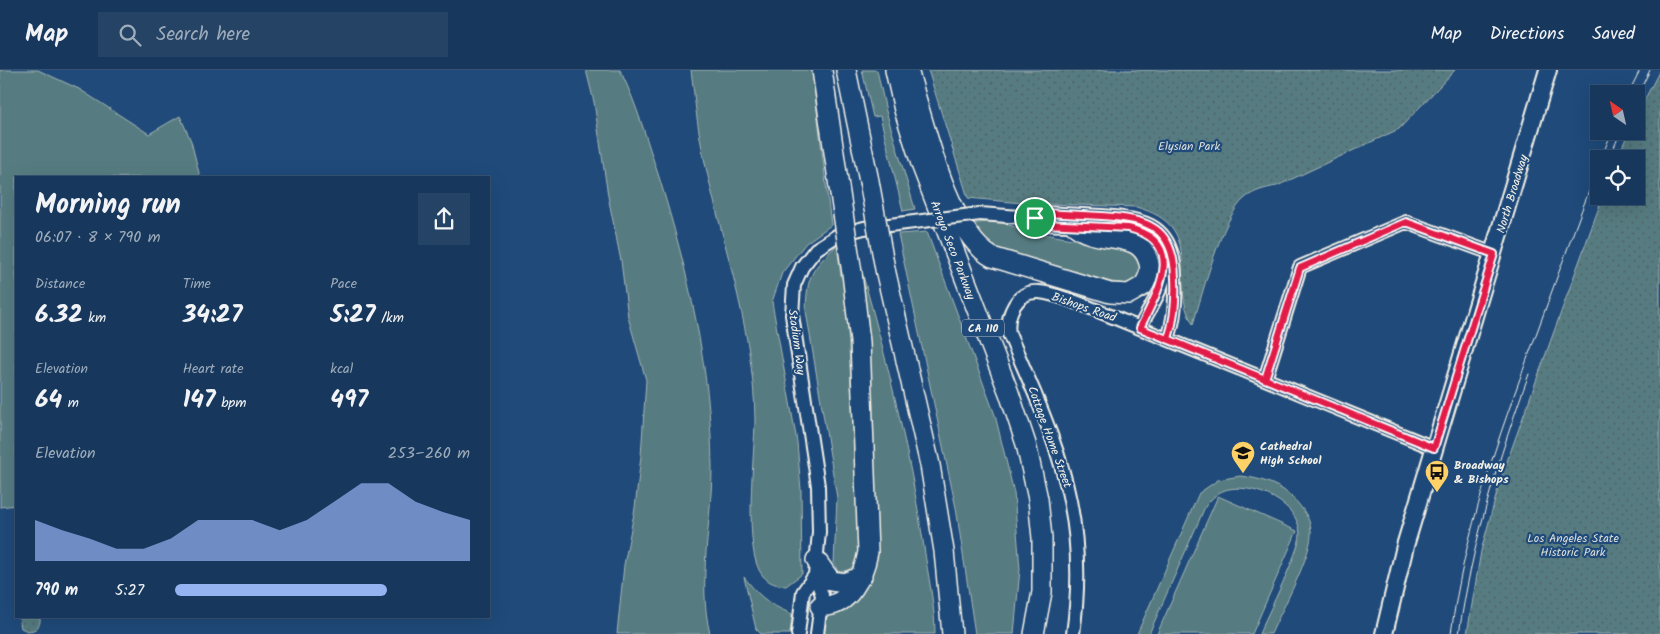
<!DOCTYPE html>
<html lang="en">
<head>
<meta charset="utf-8">
<style>
	body { margin:0; font-family:Kalam,sans-serif; background:#244365; color:#f1f3f6; height:100vh; display:flex; flex-direction:column; font-size:19px; white-space:nowrap }
	* { box-sizing:border-box; margin:0 }
	p { font-size:16px; color:#9eacbb }
	.icon { flex:none; width:28px; height:28px; fill:none; stroke:currentColor; stroke-width:2; stroke-linecap:round; stroke-linejoin:round }
	.map { position:relative; flex:1; overflow:hidden }
	.drawer { position:absolute; left:15px; top:106px; width:475px; height:442px; display:flex; flex-direction:column; background:#17385c; border-radius:0px; box-shadow:0 5px 20px #0002,0 0 0 1px #365272 }
	.drawer>* { flex:none }
	.needle { width:32px; rotate:326deg }
	.fabs { position:absolute; left:1590px; top:15px; display:grid; gap:10px }
	.fabs a { display:grid; place-items:center; width:55px; height:55px; border-radius:0px; background:#17385c; box-shadow:0 5px 20px #0002,0 0 0 1px #365272; font-size:25px }
	.pin { position:absolute; display:grid; place-items:center; width:42px; height:42px; color:#fff; margin:-21px; border:2px solid #fff; border-radius:50%; box-shadow:0 1px 5px #0007 }
	.round { display:grid; place-items:center; flex:none; width:52px; height:52px; border-radius:0px; background:#244365 }
	.head { display:flex; align-items:center; justify-content:space-between; height:85px; padding:0 20px }
	h1 { font-size:28px; font-weight:700; line-height:38px }
	.figures { display:grid; grid-template-columns:repeat(3,1fr); gap:8px; height:85px; padding:5px 20px }
	.figures div { display:grid; align-content:center }
	.figures b { font-size:25px; font-weight:700 }
	.figures small { font-size:14px; font-weight:400 }
	.figures p { font-size:14px }
	.chart { height:140px; padding:10px 20px }
	.chart p { display:flex; justify-content:space-between }
	.chart svg { width:100%; height:90px; margin-top:5px; fill:#95b2f1; opacity:.7 }
	ul { padding:0 20px; list-style:none; font-size:16px }
	li { display:grid; grid-template-columns:80px 60px 1fr; align-items:center; height:38px }
	li i { height:12px; border-radius:6px; background:#95b2f1 }
	header { display:flex; align-items:center; gap:30px; box-sizing:border-box; height:70px; padding:0 25px; background:#17385c; border-bottom:1px solid #365272 }
	header strong { font-size:24px }
	nav { display:flex; gap:28px; margin-inline-start:auto; font-size:18px }
	.search { width:350px; height:45px; background:#244365; display:flex; align-items:center; gap:12px; box-sizing:border-box; padding:0 18px; border-radius:0px; color:#9eacbb; font-size:19px }
	.map>svg:first-child { display:block }
	.grass { fill:#577b81; stroke:#a6b6b4 }
	.park { fill:url(#park-dots); stroke:#a6b6b4 }
	.lines { fill:none; stroke-linecap:round; stroke-linejoin:round }
	.minor-casing { stroke:#f4f1e8; stroke-width:16 }
	.major-casing { stroke:#f4f1e8; stroke-width:20 }
	.highway-casing { stroke:#f4f1e8; stroke-width:22 }
	.minor { stroke:#1f4a7a; stroke-width:12 }
	.major { stroke:#1f4a7a; stroke-width:16 }
	.highway { stroke:#1f4a7a; stroke-width:19 }
	.tram { stroke:#f4f1e8; stroke-width:1 }
	.minor-bridge-casing { stroke:#f4f1e8; stroke-width:16; stroke-linecap:butt }
	.highway-bridge-casing { stroke:#f4f1e8; stroke-width:22; stroke-linecap:butt }
	.minor-bridge { stroke:#1f4a7a; stroke-width:12 }
	.highway-bridge { stroke:#1f4a7a; stroke-width:19 }
	.route-casing { stroke:#fff; stroke-width:10 }
	.route { stroke:#e11d48; stroke-width:6 }
	.labels { text-anchor:middle; stroke-width:4.5; stroke-linejoin:round; paint-order:stroke }
	.shield { fill:#1f4a7a; stroke:#b4bfc7; stroke-width:1 }
	.shield-label { font-size:11px; font-weight:bold; fill:#f4f1e8 }
	.park-label { font-size:12px; fill:#dcdfd9; stroke:#1f4a7a }
	.street-label { font-size:12px; fill:#f4f1e8; stroke:#1f4a7a }
	.poi-label { font-size:12px; font-weight:bold; fill:#f4f1e8; stroke:#1f4a7a; text-anchor:start }
</style>
</head>
<body>
<header>
<strong>Map</strong>
<div class="search"><svg class="icon" aria-label="search" viewBox="0 0 24 24"><circle cx="10" cy="10" r="6"/><path d="M15 15l6 6"/></svg>Search here</div>
<nav><a>Map</a><a>Directions</a><a>Saved</a></nav>
</header>
<div class="map">
<svg width="1660" height="564" viewBox="0 0 1660 564">
	<defs>
		<pattern id="park-dots" width="8" height="8" patternUnits="userSpaceOnUse" patternTransform="scale(1.25)"><rect width="8" height="8" fill="#577b81"/><path d="M2 2h.1M6 6h.1" fill="none" stroke="#516466" stroke-width="1.8" stroke-linecap="round"/></pattern>
	</defs>
	<rect width="100%" height="100%" fill="#1f4a7a"/>
	<filter id="ink" filterUnits="userSpaceOnUse"><feTurbulence type="fractalNoise" baseFrequency=".02" numOctaves="2"/><feDisplacementMap in="SourceGraphic" scale="10" xChannelSelector="R" yChannelSelector="G"/><feConvolveMatrix kernelMatrix="1 2 1 2 8 2 1 2 1" color-interpolation-filters="sRGB"/></filter>
	<g filter="url(#ink)">
		<path class="grass" d="M0 0H38L79 19 149 64 180 46 191 71 200 107 16 108V435L0 437Z
			M586 0H620C637 34 647 71 659 107 688 201 711 299 712 397 712 453 697 510 710 564H617L624 495 635 438 641 386 646 310 628 247 621 191 608 126 594 32Z
			M691 0H812L831 155 806 173 782 203 772 232 797 372 801 420 802 504 786 516C777 515 770 514 763 506 742 483 755 383 755 350 754 253 717 161 700 68 696 45 694 22 691 0Z
			M862 0H877L886 41 915 139 903 141 880 46 873 47Z
			M995 151 1032 162 1135 180 1143 193 1139 208 1128 214 1112 212 1012 185 987 175 970 154Z
			M927 162 995 345 1014 423 1020 499 1014 564H975L956 438 898 164Z
			M837 175 841 207 845 206 860 475C857 492 856 500 838 502L834 493 837 428 806 241C807 205 811 200 837 175Z
			M862 202C888 293 910 384 924 477 928 506 935 535 935 564H823L826 543C870 524 869 514 877 470Z
			M1240 406C1260 408 1282 415 1295 430 1303 439 1310 448 1311 460 1314 482 1281 541 1271 564H1259C1267 545 1300 481 1300 464 1299 433 1255 414 1229 419 1218 421 1211 429 1205 437L1149 564H1137L1199 423 1218 410Z
			M1218 426 1297 461 1252 564H1157Z
			M744 507C760 527 768 534 792 544L790 564H761L756 559Z"/>
		<path class="park" d="M928 0H1455L1399 59 1277 116C1265 118 1254 121 1245 128 1221 148 1203 223 1193 254 1166 211 1209 157 1136 137L1022 133 968 128Z
			M1660 0V564H1467L1481 481 1501 408 1603 126H1636V89H1617L1629 61H1636V46Z
			M19 548H40C41 556 36 561 27 561L21 558Z"/>
		<g class="lines">
			<defs>
				<path id="minor" d="M980 144 1035 148 1043 154C1060 155 1077 155 1093 156 1123 158 1168 157 1165 201 1163 220 1148 241 1140 257
					M1035 148 1044 143C1063 144 1082 145 1102 146 1147 149 1174 156 1175 208 1176 230 1175 248 1168 269
					M1265 309 1300 197 1406 152 1494 184
					M798 564 803 522 815 505
					M817 564 822 525 815 505 819 462 818 416 792 245 794 215 802 197 816 179 838 165 864 158 906 153
					M1073 564C1090 443 1056 372 1009 264 1006 246 1016 220 1039 222 1053 223 1068 230 1081 234L1434 378"/>
				<path id="major" d="M1384 564 1405 476 1548 0"/>
				<path id="highway" d="M822 0 839 117
					M846 0 869 111
					M895 0 904 40 921 94 1009 323 1026 374 1038 429 1042 468V522L1034 564
					M908 0C923 48 948 163 992 187L1110 223 1129 224 1143 216C1149 208 1152 200 1148 190 1140 164 1109 171 1088 163 1083 162 1078 158 1074 155
					M885 199 930 395 944 481 952 564
					M816 490 831 511 845 513 862 506
					M820 536C849 539 864 504 868 482L860 272 852 203"/>
			</defs>
			<use href="#minor" class="minor-casing"/>
			<use href="#major" class="major-casing"/>
			<use href="#highway" class="highway-casing"/>
			<use href="#minor" class="minor"/>
			<use href="#major" class="major"/>
			<use href="#highway" class="highway"/>
			<path class="tram" d="M1628 24 1640 0
				M1636 28 1650 0
				M1601 89 1612 61
				M1609 89 1621 61
				M1451 564C1464 463 1498 368 1533 273 1555 213 1576 154 1599 95
				M1459 564C1472 474 1498 389 1529 304"/>
			<defs>
				<path id="minor-bridge" d="M906 153 980 144"/>
				<path id="highway-bridge" d="M869 111 885 199
					M839 117 852 203"/>
			</defs>
			<use href="#minor-bridge" class="minor-bridge-casing"/>
			<use href="#highway-bridge" class="highway-bridge-casing"/>
			<use href="#minor-bridge" class="minor-bridge"/>
			<use href="#highway-bridge" class="highway-bridge"/>
		</g>
	</g>
	<g class="lines" filter="url(#ink)">
		<defs>
			<path id="route" d="M1035 148 1044 143C1063 144 1082 145 1102 146 1147 149 1174 156 1175 208 1176 230 1175 248 1168 269L1265 309 1300 198 1406 152 1494 184 1434 378 1140 258C1157 223 1189 172 1128 158L1043 154 1035 148"/>
		</defs>
		<use href="#route" class="route-casing"/>
		<use href="#route" class="route"/>
	</g>
	<defs>
		<symbol id="school-pin" viewBox="-11 -11 22 30"><path d="M0 17L-7.5 6A9.5 9.5 0 1 1 7.5 6Z" fill="#ffd166" stroke="#1f4a7a"/><path d="M0-5L7-2L0 1L-7-2ZM-4 1L0 2.5L4 1V4Q0 6-4 4Z" fill="#111"/></symbol>
		<symbol id="bus-pin" viewBox="-11 -11 22 30"><path d="M0 17L-7.5 6A9.5 9.5 0 1 1 7.5 6Z" fill="#ffd166" stroke="#1f4a7a"/><path d="M-5-6H5V4H4V6H2V4H-2V6H-4V4H-5ZM-3.5-4V0h7V-4ZM-3.5 1.2v1.5H-2V1.2ZM2 1.2v1.5H3.5V1.2Z" fill="#111"/></symbol>
	</defs>
	<g fill-rule="evenodd">
		<use href="#school-pin" x="1229" y="369" width="28" height="38"/>
		<use href="#bus-pin" x="1423" y="388" width="28" height="38"/>
	</g>
	<g class="labels">
		<rect class="shield" x="962" y="249.5" width="42" height="17" rx="4"/>
		<g class="shield-label">
			<text x="983" y="262">CA 110</text>
		</g>
		<g class="park-label">
			<text x="1189" y="80">Elysian Park</text>
			<text x="1573" y="472">Los Angeles State<tspan x="1573" dy="14">Historic Park</tspan></text>
		</g>
		<g class="street-label">
			<text transform="translate(1512 124) rotate(-73)" y="4">North Broadway</text>
			<text transform="translate(953 180) rotate(69)" y="4">Arroyo Seco Parkway</text>
			<text transform="translate(1084 237) rotate(19)" y="4">Bishops Road</text>
			<text transform="translate(797 272) rotate(82)" y="4">Stadium Way</text>
			<text transform="translate(1050 367) rotate(70)" y="4">Cottage Home Street</text>
		</g>
		<g class="poi-label">
			<text x="1260" y="380">Cathedral<tspan x="1260" dy="14">High School</tspan></text>
			<text x="1454" y="399">Broadway<tspan x="1454" dy="14">&amp; Bishops</tspan></text>
		</g>
	</g>
</svg>
<div class="fabs">
<a><svg class="needle" viewBox="-14 -14 28 28"><path d="M0-13l5 13h-10z" fill="#e53935"/><path d="M0 13l5-13h-10z" fill="#9eacbb"/></svg></a>
<a><svg class="icon" aria-label="locate" viewBox="0 0 24 24"><circle cx="12" cy="12" r="6"/><path d="M12 2v4M12 18v4M2 12h4M18 12h4"/></svg></a>
</div>
<div class="pin" style="left:1035px;top:148px;background:#1e9e55"><svg class="icon" aria-label="arrive" viewBox="0 0 24 24"><path d="M6 21V4h12l-3 4 3 4H6"/></svg></div>
<section class="drawer">
<div class="head"><div><h1>Morning run</h1><p>06:07 · 8 × 790 m</p></div><a class="round"><svg class="icon" aria-label="share" viewBox="0 0 24 24"><path d="M12 15V3M7 8l5-5 5 5M5 13v7h14v-7"/></svg></a></div>
<div class="figures">
<div><p>Distance</p><b>6.32<small> km</small></b></div>
<div><p>Time</p><b>34:27</b></div>
<div><p>Pace</p><b>5:27<small> /km</small></b></div>
</div>
<div class="figures">
<div><p>Elevation</p><b>64<small> m</small></b></div>
<div><p>Heart rate</p><b>147<small> bpm</small></b></div>
<div><p>kcal</p><b>497</b></div>
</div>
<div class="chart"><p><span>Elevation</span>253–260 m</p>
<svg viewBox="0 0 160 44" preserveAspectRatio="none"><path d="M0 44V24L10 29L20 33L30 38L40 38L50 33L60 24L70 24L80 24L90 29L100 24L110 15L120 6L130 6L140 15L150 20L160 24V44z"/></svg>
</div>
<ul>
<li><b>790 m</b>5:27<i style="width:72%"></i></li>
</ul>
</section>
</div>
</body>
</html>
